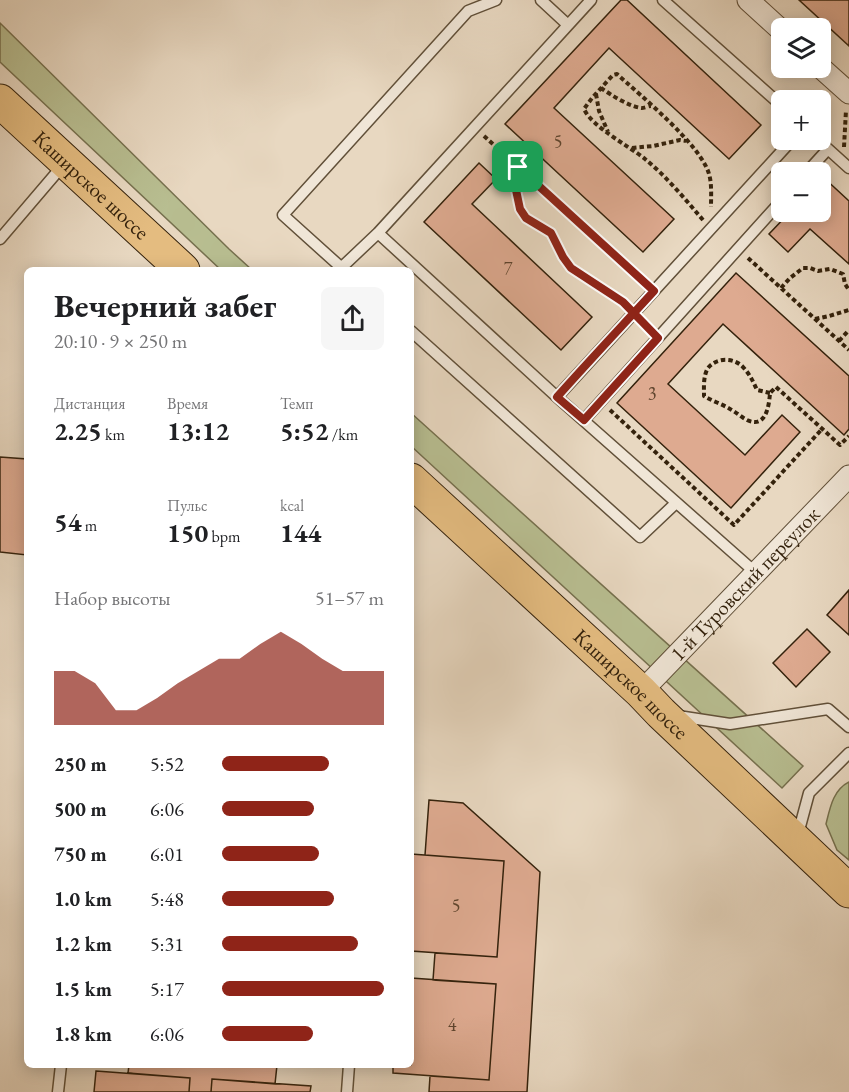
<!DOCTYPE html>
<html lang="ru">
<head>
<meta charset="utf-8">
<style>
	body { margin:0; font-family:"EB Garamond",serif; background:#f6f6f6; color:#202124; height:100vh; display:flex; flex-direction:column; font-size:22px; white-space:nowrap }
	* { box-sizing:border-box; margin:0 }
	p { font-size:20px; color:#757577 }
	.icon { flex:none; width:33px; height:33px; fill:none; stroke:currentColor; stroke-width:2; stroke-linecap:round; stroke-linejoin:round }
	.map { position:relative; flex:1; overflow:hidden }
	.details { position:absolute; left:24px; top:267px; width:390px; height:801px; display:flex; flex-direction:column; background:#fff; border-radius:9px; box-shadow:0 3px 15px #0003 }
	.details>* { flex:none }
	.fabs { position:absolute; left:771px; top:18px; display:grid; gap:12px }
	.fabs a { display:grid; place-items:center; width:60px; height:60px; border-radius:9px; background:#fff; box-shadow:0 3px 15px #0003; font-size:30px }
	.pin { position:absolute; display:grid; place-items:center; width:51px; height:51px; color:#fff; margin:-26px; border-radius:12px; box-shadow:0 3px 9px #0006 }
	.round { display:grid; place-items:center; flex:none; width:63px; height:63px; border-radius:9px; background:#f6f6f6 }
	.headline { display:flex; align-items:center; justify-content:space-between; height:102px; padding:0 30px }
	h1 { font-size:33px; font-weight:700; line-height:45px }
	.figures { display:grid; grid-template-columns:repeat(3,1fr); gap:9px; height:102px; padding:6px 30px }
	.figures div { display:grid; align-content:center }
	.figures b { font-size:26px; font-weight:700 }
	.figures small { font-size:16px; font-weight:400 }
	.figures p { font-size:16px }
	.chart { height:168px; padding:12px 30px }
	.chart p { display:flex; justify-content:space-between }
	.chart svg { width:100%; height:108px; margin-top:6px; fill:#8f2418; opacity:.7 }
	ul { padding:0 30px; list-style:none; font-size:20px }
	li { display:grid; grid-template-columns:96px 72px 1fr; align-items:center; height:45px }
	li i { height:15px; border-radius:8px; background:#8f2418 }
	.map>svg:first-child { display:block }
	.green { fill:#b8be91; stroke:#76704e; stroke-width:1.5 }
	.building { fill:#deaa90; stroke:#34220c; stroke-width:1.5 }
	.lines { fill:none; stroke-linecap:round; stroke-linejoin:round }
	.service-casing { stroke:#615039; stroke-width:13 }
	.minor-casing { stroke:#615039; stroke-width:23 }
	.primary-casing { stroke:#34220c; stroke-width:35 }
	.path { stroke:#34220c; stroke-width:4; stroke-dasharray:4.5 3; stroke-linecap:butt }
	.service { stroke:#f0e6d7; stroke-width:10 }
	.minor { stroke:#f0e6d7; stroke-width:21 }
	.primary { stroke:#e4bc80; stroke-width:33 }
	.route-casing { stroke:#fff; stroke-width:12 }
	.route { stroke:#8f2418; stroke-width:8 }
	.labels { text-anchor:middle; stroke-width:4.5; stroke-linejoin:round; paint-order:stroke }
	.number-label { font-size:18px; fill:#5e442d }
	.street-label { font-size:21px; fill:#34220c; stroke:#f0e6d7 }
</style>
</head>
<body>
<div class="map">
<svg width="849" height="1092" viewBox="0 0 849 1092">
	<rect width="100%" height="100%" fill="#e8d8c1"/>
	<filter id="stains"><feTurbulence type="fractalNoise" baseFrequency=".00333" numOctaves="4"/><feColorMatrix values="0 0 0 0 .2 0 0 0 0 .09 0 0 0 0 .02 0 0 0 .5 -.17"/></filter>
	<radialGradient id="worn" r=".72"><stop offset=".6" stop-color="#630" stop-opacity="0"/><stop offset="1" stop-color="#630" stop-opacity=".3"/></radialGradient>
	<path class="green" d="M0 23 229 249 252 270H221L0 62Z
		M411 413 803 766 782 788 411 446Z
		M849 782V860L837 850 826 824C830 808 833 790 849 782Z"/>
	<path class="building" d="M621 0H627L761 125 729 159 609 48 554 108 674 219 643 252 505 124Z
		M799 0H849V46Z
		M479 163 496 179 472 204 592 317 561 350 424 222Z
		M822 176 849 201V264L810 229 788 252 769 234 790 212H820V178Z
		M736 273 849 376V429L844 435 723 324 668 384 745 455 782 415 800 432 731 508 617 403Z
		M0 457 27 459V555L0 552Z
		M849 590V635L827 615Z
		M807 629 830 652 796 687 773 663Z
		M429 800 463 803 540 872 527 1092H429L430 1076 489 1080 496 984 433 980 435 953 497 957 504 861 425 855Z
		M411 854 504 861 497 957 411 951Z
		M411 978 496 984 489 1080 393 1073V1065H411Z
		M129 1065H277L275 1084 212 1079 211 1092H189L190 1078 128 1073Z
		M96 1071 190 1078 189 1092H94Z
		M212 1079 311 1086 310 1092H211Z"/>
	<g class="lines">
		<defs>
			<path id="service" d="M541 0 568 25
				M591 0 378 233 557 397 756 573
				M663 0 782 106
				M818 140 849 168
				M807 172 828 149
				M0 239 64 164
				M341 268 378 233
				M344 270 283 215 468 11 496 0
				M411 331 640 537 676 503
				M557 397 792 140
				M584 420 782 200
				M678 716 730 724 828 709 849 727
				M798 834 809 793 849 753
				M58 1092 61 1065
				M347 1092 349 1065"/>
			<g id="minor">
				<path d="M748 0 782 31"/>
				<path d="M820 67 849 93"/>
				<path id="s1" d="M641 692 849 476"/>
			</g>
			<g id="primary">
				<path id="s2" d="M0 101 183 270"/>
				<path id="s3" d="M411 480 641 692 661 713 849 891"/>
			</g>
		</defs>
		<use href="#service" class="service-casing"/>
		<use href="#minor" class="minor-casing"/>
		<use href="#primary" class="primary-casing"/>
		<path class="path" d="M601 88C611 95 630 107 642 108 644 108 649 106 651 106
			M596 94 599 111 608 132
			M484 136 645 282
			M844 147 846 110
			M632 148 653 146 680 140 686 141
			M518 168 516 190 520 209 527 218 551 233 563 257 571 268 625 304
			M703 220C685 199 666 176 645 159 629 146 592 127 584 109L592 98 613 75 617 74C641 96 701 145 709 174 712 184 711 196 711 207
			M748 258 849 350
			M781 288 790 278 803 268H810L818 271 830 269 843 274 845 284 849 290
			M815 319 829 316 849 310
			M839 341 849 330
			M770 393 757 390C753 381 749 373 742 366 732 357 716 358 708 368 703 376 704 388 704 396 712 401 722 404 730 409 736 412 741 417 747 420 766 429 769 406 770 393L776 387 840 445 849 436
			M610 410 734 525 822 429"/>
		<use href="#service" class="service"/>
		<use href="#minor" class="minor"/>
		<use href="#primary" class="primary"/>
	</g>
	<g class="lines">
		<defs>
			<path id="route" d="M518 167 516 190 520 209 526 218 551 233 563 257 571 268 623 302 658 338 584 420 557 397C589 361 622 326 654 291L518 167"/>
		</defs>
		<use href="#route" class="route-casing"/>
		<use href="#route" class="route"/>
	</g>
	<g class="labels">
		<g class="number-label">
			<text x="558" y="148">5</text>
			<text x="508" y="275">7</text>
			<text x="652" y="400">3</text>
			<text x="456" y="912">5</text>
			<text x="452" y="1031">4</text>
		</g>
		<g class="street-label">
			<text dy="7" stroke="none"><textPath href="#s2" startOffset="124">Каширское шоссе</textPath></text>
			<text dy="7" stroke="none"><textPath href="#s1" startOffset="150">1-й Туровский переулок</textPath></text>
			<text dy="7" stroke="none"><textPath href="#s3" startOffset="300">Каширское шоссе</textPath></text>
		</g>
	</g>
	<rect width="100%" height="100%" filter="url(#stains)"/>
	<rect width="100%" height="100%" fill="url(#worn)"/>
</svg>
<div class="fabs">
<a><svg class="icon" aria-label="layers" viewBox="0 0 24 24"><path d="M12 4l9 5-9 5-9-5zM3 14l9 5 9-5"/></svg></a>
<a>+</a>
<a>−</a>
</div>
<div class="pin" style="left:518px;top:167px;background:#1e9e55"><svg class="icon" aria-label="arrive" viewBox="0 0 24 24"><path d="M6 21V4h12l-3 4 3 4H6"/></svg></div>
<section class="details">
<div class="headline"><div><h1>Вечерний забег</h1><p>20:10 · 9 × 250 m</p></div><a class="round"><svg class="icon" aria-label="share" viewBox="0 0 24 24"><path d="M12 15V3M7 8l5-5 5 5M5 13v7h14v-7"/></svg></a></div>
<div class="figures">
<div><p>Дистанция</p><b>2.25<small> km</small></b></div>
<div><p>Время</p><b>13:12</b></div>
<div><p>Темп</p><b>5:52<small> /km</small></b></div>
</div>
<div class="figures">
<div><b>54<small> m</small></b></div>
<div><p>Пульс</p><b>150<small> bpm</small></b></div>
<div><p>kcal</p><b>144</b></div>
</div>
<div class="chart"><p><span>Набор высоты</span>51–57 m</p>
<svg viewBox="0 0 160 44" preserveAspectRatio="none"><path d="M0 44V22L10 22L20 27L30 38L40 38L50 33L60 27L70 22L80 17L90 17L100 11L110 6L120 11L130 17L140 22L150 22L160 22V44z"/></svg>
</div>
<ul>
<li><b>250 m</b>5:52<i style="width:66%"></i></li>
<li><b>500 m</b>6:06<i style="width:57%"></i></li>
<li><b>750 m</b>6:01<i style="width:60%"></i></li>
<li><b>1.0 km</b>5:48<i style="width:69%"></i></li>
<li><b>1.2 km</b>5:31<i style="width:84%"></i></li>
<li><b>1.5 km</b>5:17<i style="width:100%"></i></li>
<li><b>1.8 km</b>6:06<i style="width:56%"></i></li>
</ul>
</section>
</div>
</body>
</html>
